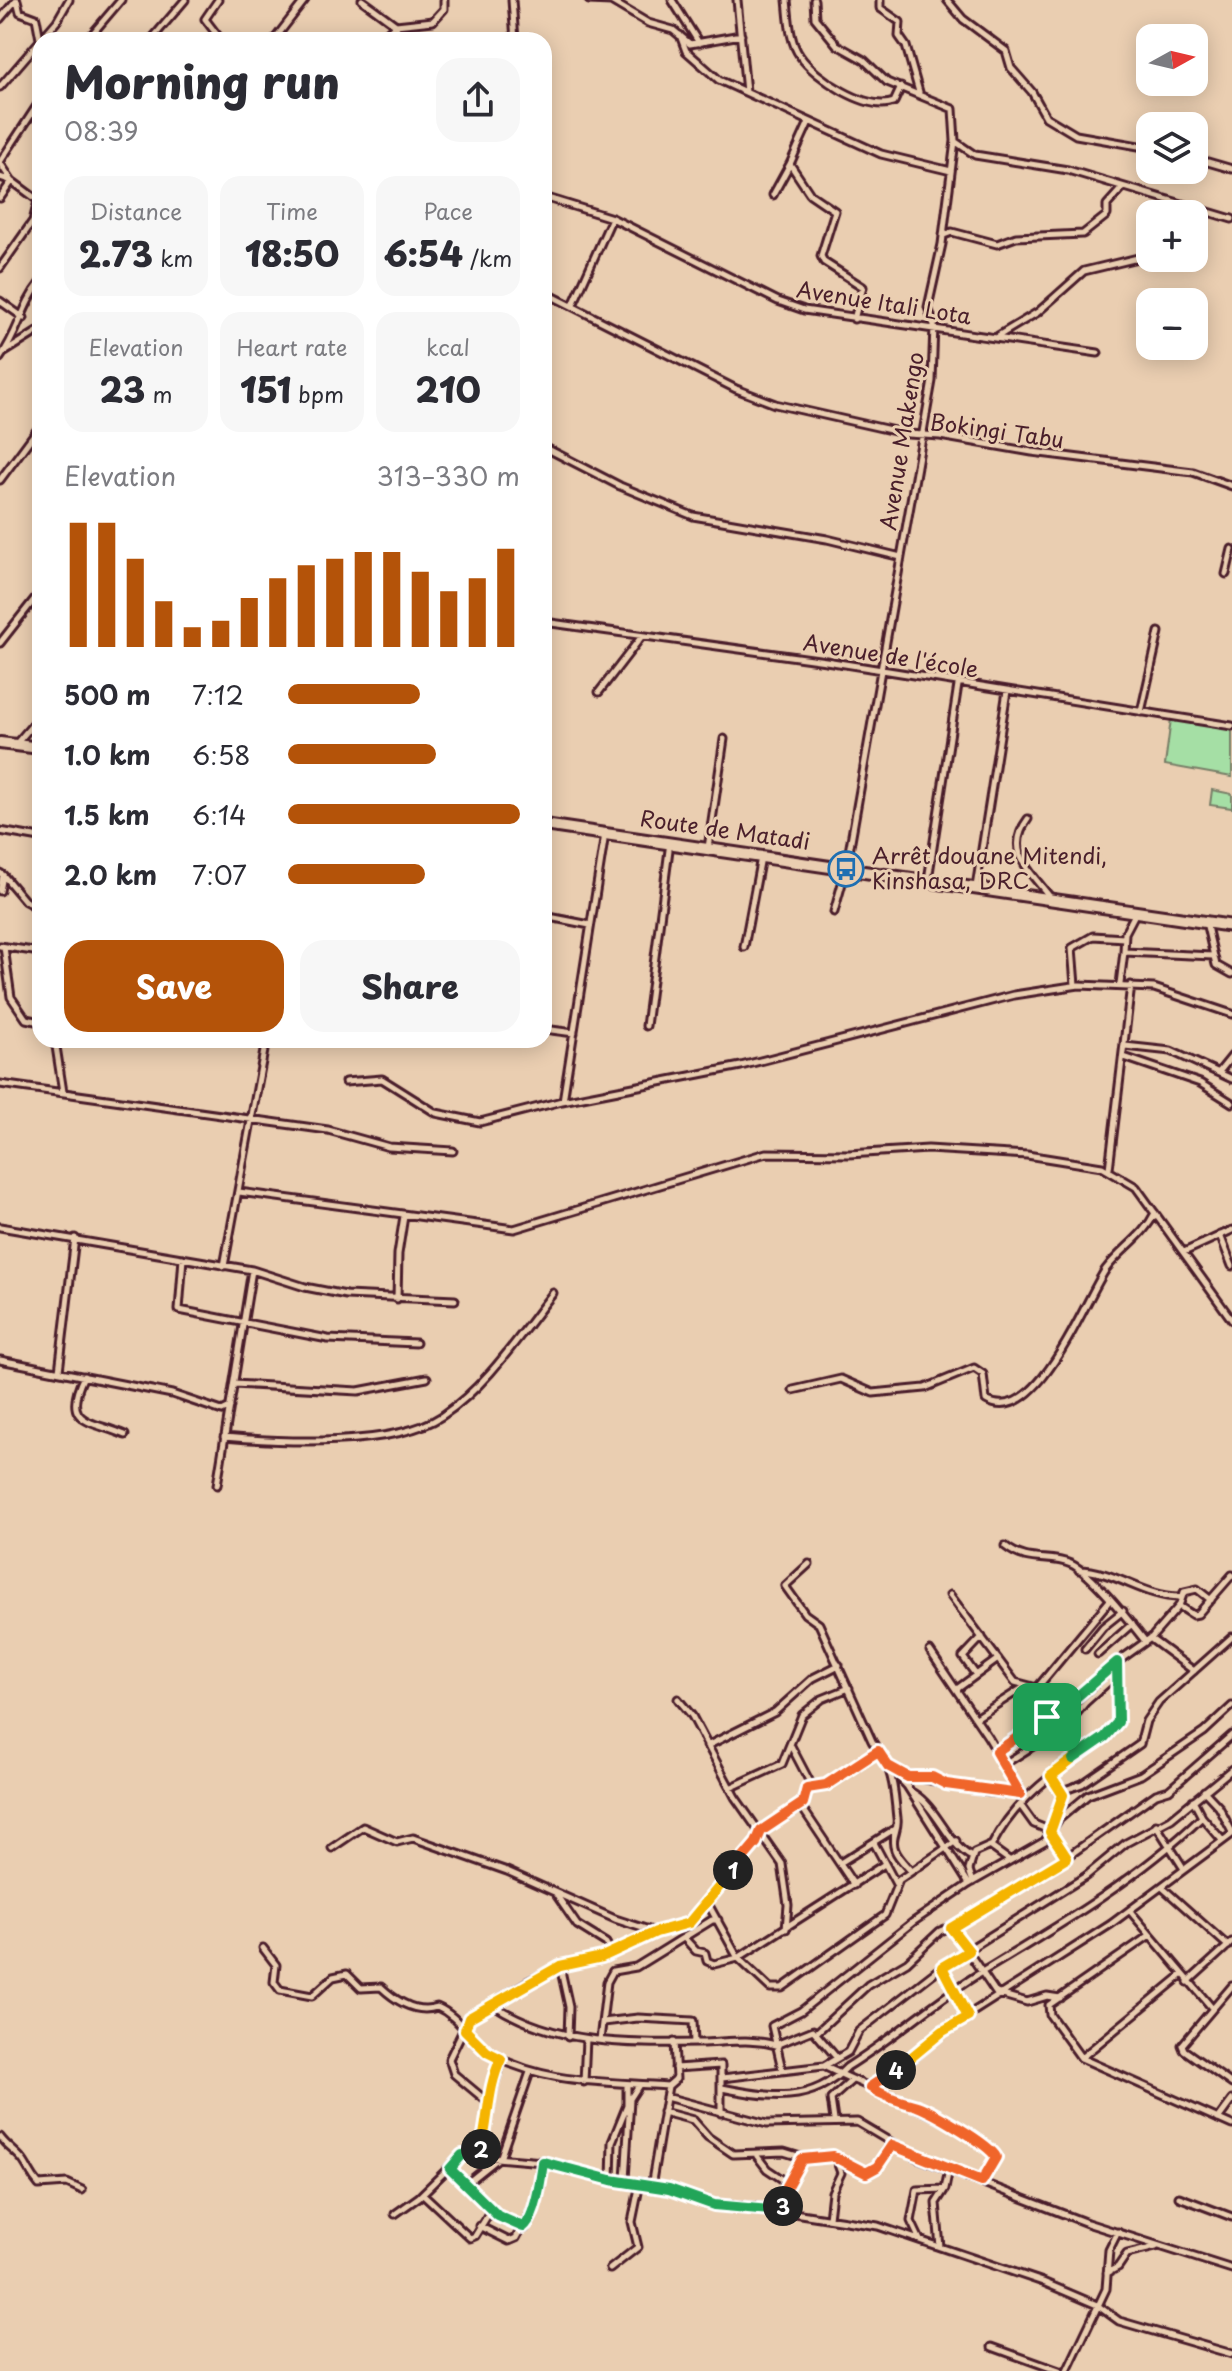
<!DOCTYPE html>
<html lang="en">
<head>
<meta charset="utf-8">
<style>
	body { margin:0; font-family:"Playpen Sans",sans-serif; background:#f7f7f7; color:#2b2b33; height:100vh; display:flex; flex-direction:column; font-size:30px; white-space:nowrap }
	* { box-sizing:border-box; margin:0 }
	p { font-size:26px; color:#7c7c81 }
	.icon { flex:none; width:44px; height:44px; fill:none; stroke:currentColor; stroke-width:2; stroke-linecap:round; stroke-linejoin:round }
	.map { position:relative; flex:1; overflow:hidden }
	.details { position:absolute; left:32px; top:32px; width:520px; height:1016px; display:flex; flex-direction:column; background:#fff; border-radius:24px; box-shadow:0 4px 20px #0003 }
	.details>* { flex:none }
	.needle { width:52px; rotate:82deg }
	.buttons { position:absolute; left:1136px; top:24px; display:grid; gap:16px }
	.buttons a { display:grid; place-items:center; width:72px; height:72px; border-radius:16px; background:#fff; box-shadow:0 4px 20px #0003; font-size:40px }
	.pin { position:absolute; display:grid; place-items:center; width:68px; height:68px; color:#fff; margin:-34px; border-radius:16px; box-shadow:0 4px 12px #0006 }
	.km { position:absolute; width:40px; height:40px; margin:-20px; border-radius:50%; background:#222; color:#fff; font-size:22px; line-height:40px; text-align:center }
	.round { display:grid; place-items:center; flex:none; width:84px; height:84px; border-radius:24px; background:#f7f7f7 }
	.headline { display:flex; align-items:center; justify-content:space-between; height:136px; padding:0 32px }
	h1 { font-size:44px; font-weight:800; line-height:60px }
	.metrics { display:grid; grid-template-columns:repeat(3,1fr); gap:12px; height:136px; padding:8px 32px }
	.metrics div { display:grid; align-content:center; border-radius:20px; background:#f7f7f7; text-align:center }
	.metrics b { font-size:34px; font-weight:800 }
	.metrics small { font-size:22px; font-weight:400 }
	.metrics p { font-size:22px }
	.chart { height:224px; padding:16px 32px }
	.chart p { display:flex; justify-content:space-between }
	.chart svg { width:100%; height:144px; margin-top:8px; stroke:#b45309; stroke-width:6 }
	.primary-button { display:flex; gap:16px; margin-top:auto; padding:16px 32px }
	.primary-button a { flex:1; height:92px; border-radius:24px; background:#b45309; color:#fff; font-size:32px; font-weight:800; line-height:92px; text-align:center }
	.primary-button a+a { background:#f7f7f7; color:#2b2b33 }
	ul { padding:0 32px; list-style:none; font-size:26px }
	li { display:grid; grid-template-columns:128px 96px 1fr; align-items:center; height:60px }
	li i { height:20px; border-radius:10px; background:#b45309 }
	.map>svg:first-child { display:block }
	.green { fill:#a5dfa5; stroke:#787f68; stroke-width:2 }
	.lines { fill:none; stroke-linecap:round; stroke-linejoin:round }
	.street-casing { stroke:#4a1f2b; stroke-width:11 }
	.highway-casing { stroke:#4a1f2b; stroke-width:16 }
	.street { stroke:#eaceb1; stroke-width:5 }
	.highway { stroke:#eaceb1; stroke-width:10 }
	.split-1-casing { stroke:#fff; stroke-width:16 }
	.split-2-casing { stroke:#fff; stroke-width:16 }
	.split-3-casing { stroke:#fff; stroke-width:16 }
	.split-4-casing { stroke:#fff; stroke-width:16 }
	.split-5-casing { stroke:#fff; stroke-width:16 }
	.split-6-casing { stroke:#fff; stroke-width:16 }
	.split-1 { stroke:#f0652b; stroke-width:10 }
	.split-2 { stroke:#f5b400; stroke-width:10 }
	.split-3 { stroke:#22a559; stroke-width:10 }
	.split-4 { stroke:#f0652b; stroke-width:10 }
	.split-5 { stroke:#f5b400; stroke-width:10 }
	.split-6 { stroke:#22a559; stroke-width:10 }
	.labels { text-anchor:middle; stroke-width:6; stroke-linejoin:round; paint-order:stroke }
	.street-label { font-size:22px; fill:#4a1f2b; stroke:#eaceb1 }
	.poi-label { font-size:22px; fill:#4a1f2b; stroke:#eaceb1; text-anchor:start }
</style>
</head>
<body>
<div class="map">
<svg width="1232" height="2371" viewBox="0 0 1232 2371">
	<rect width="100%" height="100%" fill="#eaceb1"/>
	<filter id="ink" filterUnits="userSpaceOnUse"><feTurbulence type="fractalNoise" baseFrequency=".0125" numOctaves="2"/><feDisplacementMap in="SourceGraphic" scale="16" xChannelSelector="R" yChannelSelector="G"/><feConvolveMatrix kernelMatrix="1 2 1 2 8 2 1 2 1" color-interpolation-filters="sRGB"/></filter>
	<g filter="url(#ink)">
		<path class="green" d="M1171 719 1232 728V777L1165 765Z
			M1212 790 1232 794V808L1210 805Z"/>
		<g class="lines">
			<defs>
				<path id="street" d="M17 0 20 12 36 18 40 39
					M218 0 205 19 221 40
					M362 0 396 25 398 40
					M512 0 515 40
					M589 0 611 1 648 23 673 30 690 44 741 35
					M672 0 699 43
					M737 0 746 92
					M787 0C789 18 789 41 800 56 815 78 867 112 894 102L901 87
					M814 0 815 18 837 45 864 60 887 82 953 109 955 141 942 244 928 307 934 325 932 381 846 869 834 912
					M880 0V8L900 22 899 36 906 46 919 92
					M947 0 963 19 1006 51 1011 68 1032 92 1046 117 1076 135 1150 148
					M0 19 16 0
					M680 35 686 51 719 80 881 154 951 171
					M87 40 121 0
					M151 40 185 0
					M274 40 305 0
					M362 40 386 33 396 25 433 21 444 9V0
					M0 87 57 21 69 0
					M809 122 790 164 810 194 835 211 821 256 824 262 863 287 854 319
					M956 142 975 155 1068 170 1232 219
					M1194 158 1232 169
					M0 162 40 101
					M0 163 12 181 0 198
					M0 177 12 181 39 201
					M773 195 790 164
					M544 197 612 218 778 301 804 310 1098 353
					M944 235 952 232 997 244 1016 237 1083 234 1107 215V205L1123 187
					M0 268 33 221 38 201
					M544 292 736 389 775 404 908 434 940 436 1032 452 1193 472 1232 486
					M0 301 24 318
					M573 305 612 218
					M998 336 1038 312 1084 271 1142 257
					M5 352 40 330
					M0 358C19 332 22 305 40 283
					M544 447 620 486 693 516 827 539 901 557
					M0 480 40 426
					M1226 574 1232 549
					M544 622 826 661 1232 726
					M0 643 40 592
					M599 692 642 636
					M1141 712 1159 632
					M16 744 40 716
					M1028 819C1004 851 1030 871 1050 897
					M0 831 40 838
					M708 848 724 739
					M0 873 3 875 0 891
					M3 875 25 901 40 909
					M928 880 958 685
					M976 887 1007 691
					M1135 914 1125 933 1124 952 1213 956
					M544 916 590 925
					M1206 922 1216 965 1232 974
					M0 946 40 952
					M4 947 11 997 26 1019 40 1022
					M744 947 761 857
					M1120 984 1124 952
					M1075 985 1072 948 1093 936 1124 938
					M646 1026 670 842
					M544 1029 574 1033
					M55 1040 63 1092
					M1125 1046 1171 1051 1232 1079
					M1124 1057 1200 1083 1232 1103
					M1219 1072 1232 1056
					M345 1082 382 1079 436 1113 480 1122 562 1101 741 1066 1014 995 1079 985 1154 988 1232 1014
					M0 1084 328 1130 389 1147 453 1151
					M563 1101 605 834
					M1109 1169 1131 985
					M239 1192 514 1229 766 1153 849 1154 928 1149 1027 1155 1102 1167 1136 1187 1232 1320
					M0 1227 252 1270 305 1287 346 1295 455 1300
					M1220 1235 1232 1266
					M1184 1252 1232 1230
					M183 1258 179 1310 328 1339 416 1343
					M224 1266 266 1040
					M397 1299 398 1254 404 1216
					M0 1360 172 1394 222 1411 230 1407
					M59 1371 75 1238
					M84 1376C60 1425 91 1420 125 1435
					M234 1384 358 1391 427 1378
					M793 1390 841 1379 873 1393 925 1388 974 1368 983 1374 986 1400C1037 1430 1085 1299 1106 1269 1121 1249 1144 1236 1155 1213
					M224 1437C281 1442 394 1448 442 1416 487 1386 519 1336 553 1293
					M217 1485 252 1270
					M1005 1546C1029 1565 1048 1554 1071 1564 1093 1574 1130 1622 1145 1641
					M809 1564 785 1586 805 1614 819 1624 872 1741 888 1766 907 1786 969 1884
					M1079 1570C1115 1570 1143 1597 1180 1597
					M950 1595 1015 1682 1037 1688 1110 1600
					M1179 1606 1193 1615 1198 1614 1232 1575
					M1151 1639 1194 1671
					M1085 1649 1103 1627 1123 1611
					M930 1651 988 1737 1024 1798
					M1098 1654 1132 1624
					M976 1675 963 1657 982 1637
					M957 1689 998 1659
					M678 1699 692 1716 735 1797 782 1864 788 1905 786 1929
					M976 1718 1024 1687
					M707 1746 775 1712 813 1678 839 1665
					M791 1746 812 1786
					M996 1752 1072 1701 1113 1665 1152 1637 1179 1606 1184 1592 1197 1589 1211 1600
					M1003 1765 1041 1741 1055 1740 1085 1703 1114 1677
					M888 1768C895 1784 895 1802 897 1818 899 1830 890 1837 895 1850 898 1858 905 1864 911 1871
					M897 1773 989 1792 1019 1794
					M1051 1776 1063 1795
					M812 1786 826 1785 878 1751
					M730 1788 782 1764 802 1715 822 1699 849 1688
					M1204 1791 1219 1807 1232 1832
					M913 1793C938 1808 947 1844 972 1857
					M1193 1800 1202 1817 1222 1840
					M801 1806 854 1885
					M1021 1806 1034 1824 1049 1830 1067 1858
					M1057 1821V1809L1065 1790 1082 1784 1140 1744 1146 1721 1159 1702 1232 1637
					M1156 1825 1184 1869
					M874 1843 896 1884
					M991 1847 1009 1860
					M332 1848 363 1827 397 1842 413 1838 507 1871 615 1919 655 1932
					M840 1863 896 1828
					M973 1882 969 1870 974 1853 992 1845C1010 1809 1040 1783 1074 1759 1089 1748 1107 1738 1118 1722L1117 1662
					M1163 1888 1228 1946
					M555 1893 577 1925 606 1943 611 1953
					M707 1902 738 1958 770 1988H782L885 1915 899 1880 956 1841
					M1130 1911 1212 2008
					M952 1928 996 1993 1027 2002 1047 1996 1060 1998
					M1150 1935 1049 2005 1050 2015 1081 2058 1232 2125
					M685 1939 696 1951 705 1953 707 1961 714 1964 738 1958 883 1865
					M263 1948 276 1965 274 1982 280 1990 312 1996 333 1977 347 1974 361 1988 381 1987C397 2002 416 2014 437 2007 461 2017 470 2043 493 2055 547 2085 608 2081 668 2086
					M560 1966 569 2007 568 2037
					M942 1967 968 2017
					M1188 1982 1232 1942
					M1232 1986 1182 2045 1184 2050 1232 2084
					M492 2004C554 2045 626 2044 699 2043 724 2043 753 2037 778 2046
					M603 2022 638 2018 693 2021 694 2043
					M816 2033 868 1985 907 1962 940 1931 962 1922 1060 1862 1156 1794 1169 1790 1232 1735
					M600 2040 607 1982 613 1971 636 1967 712 1920H718
					M778 2044 813 2030 836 2057
					M1081 2058 1182 1975
					M824 2066C861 2086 978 2127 996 2157L982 2181
					M675 2068 721 2065V2113
					M782 2069 772 2026 801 2011 913 1922 969 1884 1045 1841 1058 1820 1088 1795 1141 1775 1204 1732 1232 1706
					M722 2078 824 2066 848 2052 859 2031 944 1965 1086 1876 1126 1843 1171 1819 1232 1769
					M584 2082 586 2039
					M870 2087 907 2064 943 2031 1111 1924 1232 1834
					M722 2088C769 2098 812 2104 847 2067 892 2039 932 2003 977 1975 1055 1928 1136 1881 1202 1817
					M666 2097 767 2124 857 2122 916 2157 1087 2223 1232 2269
					M489 2102 501 2059
					M663 2112 693 2120 708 2137 733 2154 784 2152 807 2159 833 2156 866 2173 877 2167 892 2145
					M1218 2119 1232 2100
					M834 2120 831 2099 851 2081
					M0 2137C7 2147 18 2153 24 2162 30 2171 31 2176 39 2185L67 2183 82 2190
					M479 2155 490 2104 454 2074 449 2059 469 2018 529 1981 560 1966 602 1957 656 1932 689 1923 754 1846 761 1831 801 1806 807 1788 812 1786
					M757 2156 767 2169 788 2183
					M450 2169 498 2216 525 2228 540 2189 542 2163
					M611 2180 612 2142 627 2105V2084
					M625 2180 630 2099 639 2085
					M465 2185 501 2156 530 2072
					M651 2187 668 2086 676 2079 674 2042
					M423 2194 470 2238 475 2236 491 2210
					M1179 2197 1232 2217
					M782 2211 787 2186 802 2159
					M395 2214 419 2197 462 2155 543 2162 611 2180 669 2189 714 2205 755 2207 878 2226 1043 2282 1097 2305 1119 2321 1232 2354
					M829 2218 832 2192 841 2173 836 2159
					M479 2226 509 2241 516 2238 522 2227
					M920 2240 911 2221 917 2190 945 2189
					M940 2247 936 2203 945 2189 949 2169
					M610 2269 638 2247 632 2222 640 2183
					M1107 2273 1118 2267 1127 2254 1156 2247
					M992 2347 1059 2371
					M1067 2371 1106 2289 1109 2250 1118 2232"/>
				<path id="highway" d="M0 743 40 748
					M544 825 1232 926"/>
			</defs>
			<use href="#street" class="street-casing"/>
			<use href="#highway" class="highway-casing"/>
			<use href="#street" class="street"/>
			<use href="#highway" class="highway"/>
		</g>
	</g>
	<g class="lines" filter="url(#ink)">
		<defs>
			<path id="split-1" d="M733 1870 756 1843 761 1831 803 1803 807 1788 826 1785 878 1751 888 1766 908 1777H932L946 1784 1020 1794 996 1752 1047 1717"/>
			<path id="split-2" d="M481 2149C489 2119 487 2088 501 2059L487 2052 465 2030 469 2018 560 1966 602 1957 656 1932 689 1923 733 1870"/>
			<path id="split-3" d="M481 2149 479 2155H462L450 2169 498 2216 523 2227C535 2219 541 2179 543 2162L611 2180 669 2189 714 2205 782 2211 783 2206"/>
			<path id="split-4" d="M783 2206 787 2186 802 2159 833 2156 866 2173 877 2167 892 2145 982 2181 996 2157C989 2144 933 2112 917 2106 900 2101 885 2097 870 2087L896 2070"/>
			<path id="split-5" d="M896 2070 943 2031 968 2017 942 1967 969 1951 951 1928 1067 1858 1050 1832 1063 1795 1051 1776 1073 1759"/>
			<path id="split-6" d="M1047 1717 1072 1701 1117 1662 1118 1722 1105 1737 1073 1759"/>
		</defs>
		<use href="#split-1" class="split-1-casing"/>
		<use href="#split-2" class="split-2-casing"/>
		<use href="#split-3" class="split-3-casing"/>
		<use href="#split-4" class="split-4-casing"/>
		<use href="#split-5" class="split-5-casing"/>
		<use href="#split-6" class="split-6-casing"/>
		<use href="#split-1" class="split-1"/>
		<use href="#split-2" class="split-2"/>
		<use href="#split-3" class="split-3"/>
		<use href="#split-4" class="split-4"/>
		<use href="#split-5" class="split-5"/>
		<use href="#split-6" class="split-6"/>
	</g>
	<defs>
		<symbol id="bus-ring" viewBox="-11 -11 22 22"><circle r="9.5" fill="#eaceb1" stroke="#1f6fb2" stroke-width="1.5"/><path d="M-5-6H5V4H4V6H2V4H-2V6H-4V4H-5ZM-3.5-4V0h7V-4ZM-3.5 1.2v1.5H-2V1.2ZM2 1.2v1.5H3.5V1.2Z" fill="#1f6fb2"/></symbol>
	</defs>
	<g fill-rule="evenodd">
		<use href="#bus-ring" x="826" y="849" width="40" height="40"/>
	</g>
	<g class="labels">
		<g class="street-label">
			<text transform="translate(884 303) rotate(9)" y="8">Avenue Itali Lota</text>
			<text transform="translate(997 431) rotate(8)" y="8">Bokingi Tabu</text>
			<text transform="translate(902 441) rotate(-81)" y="8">Avenue Makengo</text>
			<text transform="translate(891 656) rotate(9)" y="8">Avenue de l'école</text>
			<text transform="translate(725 830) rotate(8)" y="8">Route de Matadi</text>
		</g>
		<g class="poi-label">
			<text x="872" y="864">Arrêt douane Mitendi,<tspan x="872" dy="25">Kinshasa, DRC</tspan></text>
		</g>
	</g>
</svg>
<div class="buttons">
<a><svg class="needle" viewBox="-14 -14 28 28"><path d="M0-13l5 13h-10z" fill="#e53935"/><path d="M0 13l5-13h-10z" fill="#7c7c81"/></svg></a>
<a><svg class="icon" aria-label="layers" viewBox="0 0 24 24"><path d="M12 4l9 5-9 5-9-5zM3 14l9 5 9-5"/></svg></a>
<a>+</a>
<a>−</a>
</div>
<div class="pin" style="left:1047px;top:1717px;background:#1e9e55"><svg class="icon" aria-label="arrive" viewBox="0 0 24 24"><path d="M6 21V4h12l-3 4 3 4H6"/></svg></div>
<b class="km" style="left:733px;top:1870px">1</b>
<b class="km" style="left:481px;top:2149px">2</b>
<b class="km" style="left:783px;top:2206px">3</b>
<b class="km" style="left:896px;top:2070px">4</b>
<section class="details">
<div class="headline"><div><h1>Morning run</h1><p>08:39</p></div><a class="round"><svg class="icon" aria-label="share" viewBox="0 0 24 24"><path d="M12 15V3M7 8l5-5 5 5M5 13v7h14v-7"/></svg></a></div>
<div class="metrics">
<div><p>Distance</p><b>2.73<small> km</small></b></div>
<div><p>Time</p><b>18:50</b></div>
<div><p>Pace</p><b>6:54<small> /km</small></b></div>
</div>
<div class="metrics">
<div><p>Elevation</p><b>23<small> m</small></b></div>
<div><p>Heart rate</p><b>151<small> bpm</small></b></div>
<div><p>kcal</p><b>210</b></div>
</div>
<div class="chart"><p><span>Elevation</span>313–330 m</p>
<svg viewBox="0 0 160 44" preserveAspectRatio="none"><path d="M5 44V6M15 44V6M25 44V17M35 44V30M45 44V38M55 44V36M65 44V29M75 44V23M85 44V19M95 44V17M105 44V15M115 44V15M125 44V21M135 44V27M145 44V23M155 44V14"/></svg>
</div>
<ul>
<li><b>500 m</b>7:12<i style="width:57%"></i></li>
<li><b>1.0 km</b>6:58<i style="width:64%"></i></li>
<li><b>1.5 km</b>6:14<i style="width:100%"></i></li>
<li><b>2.0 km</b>7:07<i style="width:59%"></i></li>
</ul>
<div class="primary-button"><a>Save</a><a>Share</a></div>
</section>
</div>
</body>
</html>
